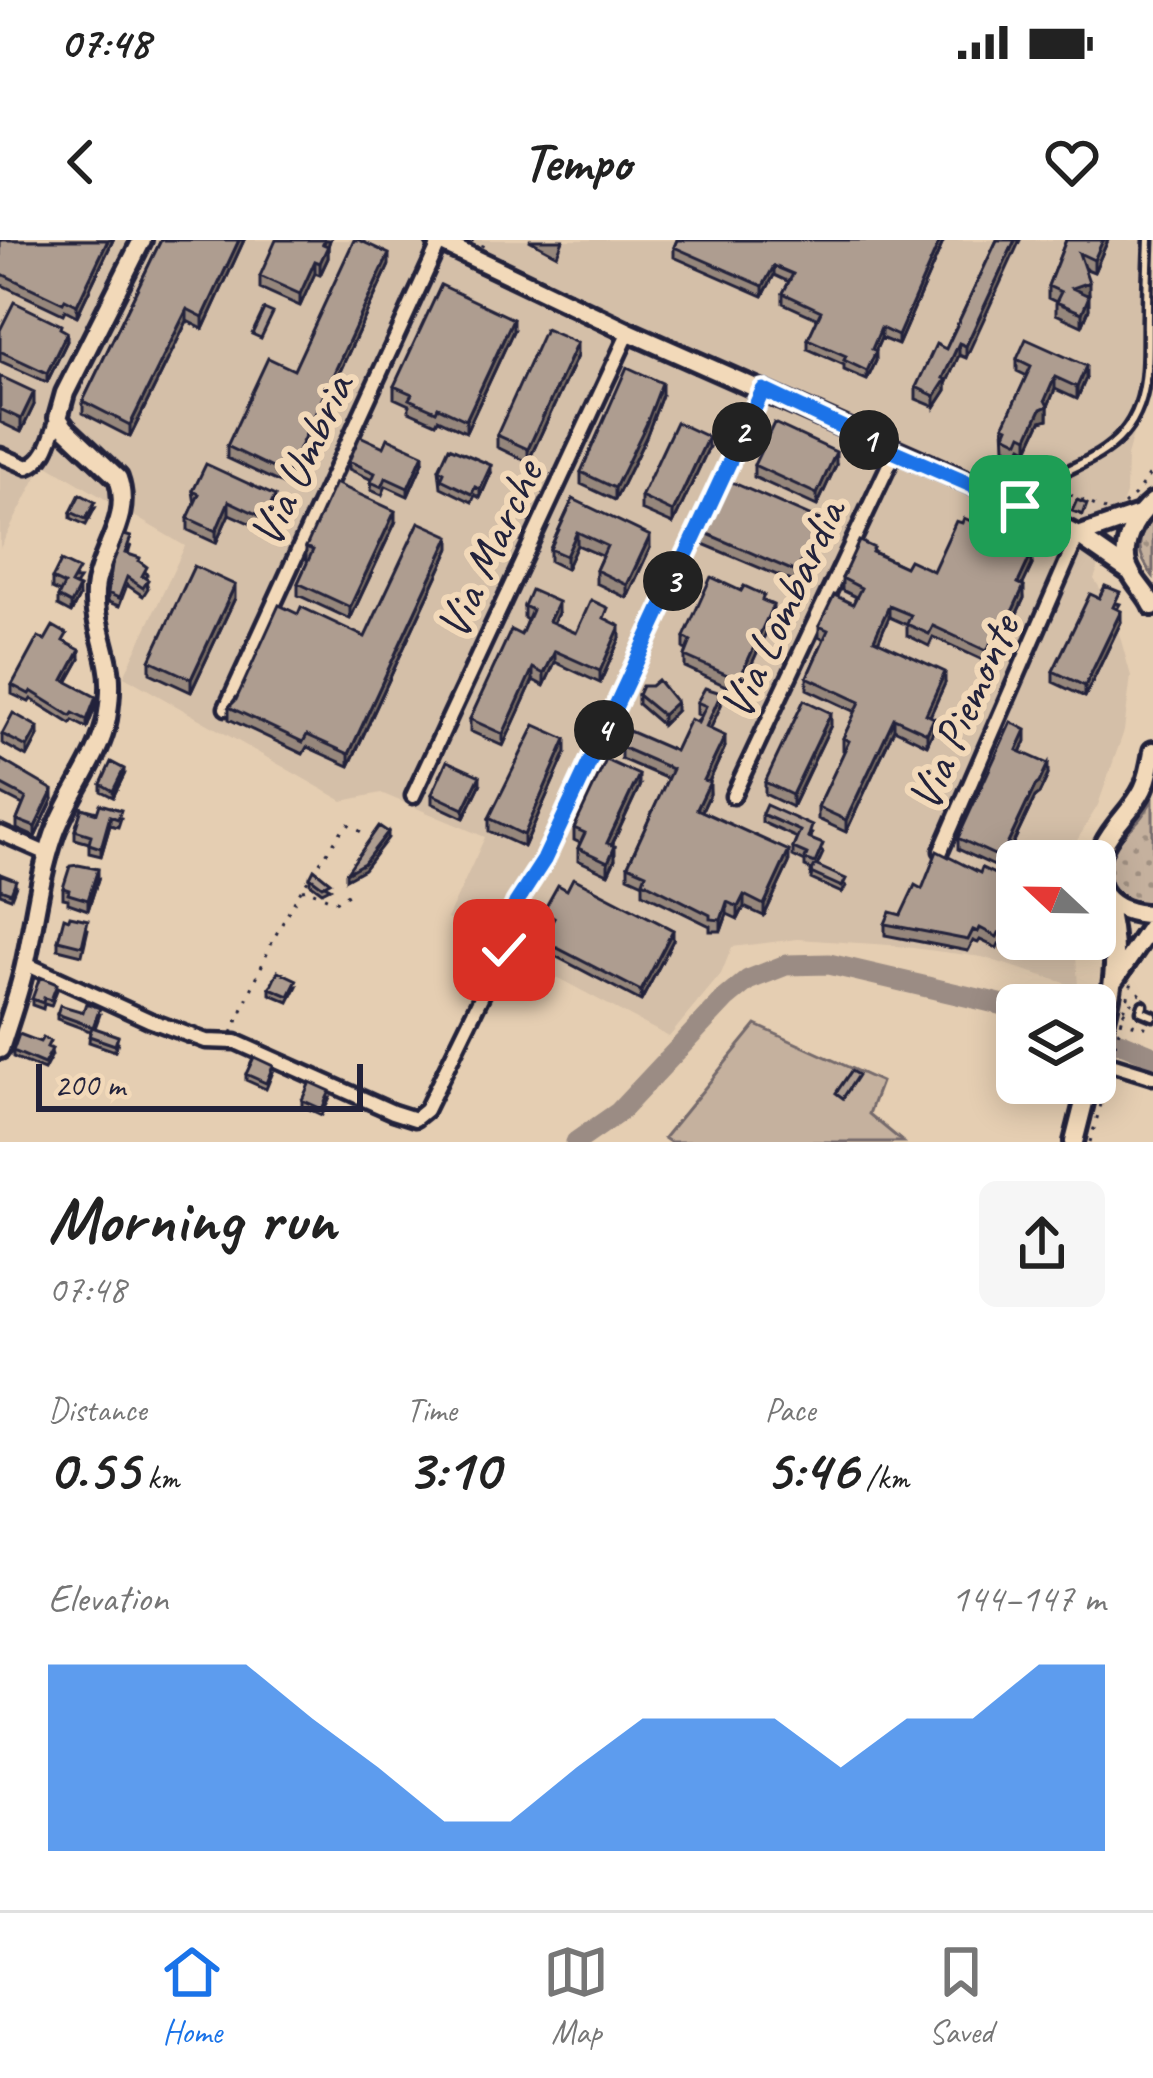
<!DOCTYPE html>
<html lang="en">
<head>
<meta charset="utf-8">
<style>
	body { margin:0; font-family:Caveat,sans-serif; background:#f6f6f6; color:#222; height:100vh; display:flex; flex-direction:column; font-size:45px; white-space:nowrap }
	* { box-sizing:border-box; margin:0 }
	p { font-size:39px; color:#767676 }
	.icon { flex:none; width:66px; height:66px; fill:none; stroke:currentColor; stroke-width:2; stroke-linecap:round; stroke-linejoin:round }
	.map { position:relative; height:902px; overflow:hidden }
	.details { display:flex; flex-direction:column; background:#fff; flex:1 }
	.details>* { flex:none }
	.needle { width:78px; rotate:292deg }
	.fabs { position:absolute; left:996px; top:600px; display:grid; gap:24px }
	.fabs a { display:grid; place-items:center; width:120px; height:120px; border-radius:18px; background:#fff; box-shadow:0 6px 30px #0003; font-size:60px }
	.scale { position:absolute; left:36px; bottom:30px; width:327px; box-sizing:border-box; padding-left:12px; border:6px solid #22223b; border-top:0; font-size:33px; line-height:42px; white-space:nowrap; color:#22223b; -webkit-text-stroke:9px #f2d9b9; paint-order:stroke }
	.pin { position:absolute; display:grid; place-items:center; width:102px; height:102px; color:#fff; margin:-51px; border-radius:24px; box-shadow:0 6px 18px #0006 }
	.km { position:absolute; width:60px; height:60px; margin:-30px; border-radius:50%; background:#222; color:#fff; font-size:33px; line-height:60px; text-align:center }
	.round { display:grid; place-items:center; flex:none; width:126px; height:126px; border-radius:18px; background:#f6f6f6 }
	.summary { display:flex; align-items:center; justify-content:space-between; height:204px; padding:0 48px }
	h1 { font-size:66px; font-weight:800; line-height:90px }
	.figures { display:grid; grid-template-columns:repeat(3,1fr); gap:18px; height:204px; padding:12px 48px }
	.figures div { display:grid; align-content:center }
	.figures b { font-size:60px; font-weight:800 }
	.figures small { font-size:33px; font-weight:400 }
	.figures p { font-size:33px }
	.chart { height:336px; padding:24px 48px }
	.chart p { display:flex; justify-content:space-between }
	.chart svg { width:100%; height:216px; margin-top:12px; fill:#1a73e8; opacity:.7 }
	.status { display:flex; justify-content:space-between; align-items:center; height:84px; padding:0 60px; background:#fff; direction:ltr }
	.status svg { height:33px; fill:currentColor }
	header { display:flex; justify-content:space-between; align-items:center; height:156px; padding:0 48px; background:#fff; font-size:54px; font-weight:800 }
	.dock { display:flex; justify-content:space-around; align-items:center; height:168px; border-top:3px solid #e0e0e0; background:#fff; font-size:33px; color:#767676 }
	.dock a { display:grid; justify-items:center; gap:6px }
	.dock .on { color:#1a73e8 }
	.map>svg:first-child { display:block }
	.built { fill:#d4bfa8 }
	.grass { fill:#c5b19e; stroke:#746a6c; stroke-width:3 }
	.garden { fill:url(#garden-dots); stroke:#746a6c; stroke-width:3 }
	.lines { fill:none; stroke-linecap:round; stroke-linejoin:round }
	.river { stroke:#9b8c84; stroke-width:21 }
	.lane-casing { stroke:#22223b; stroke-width:15 }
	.street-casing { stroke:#22223b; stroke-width:21 }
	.secondary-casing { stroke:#22223b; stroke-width:26 }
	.path { stroke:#22223b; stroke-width:3; stroke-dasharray:3 9; stroke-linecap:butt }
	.lane { stroke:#f2d9b9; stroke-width:6 }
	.street { stroke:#f2d9b9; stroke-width:12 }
	.secondary { stroke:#f2d9b9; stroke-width:16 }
	.wall { fill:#96877c; stroke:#22223b; stroke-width:3 }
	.shaded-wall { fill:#7a6e65; stroke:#22223b; stroke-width:3 }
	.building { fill:#ae9d90; stroke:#22223b; stroke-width:3 }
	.route-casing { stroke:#fff; stroke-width:24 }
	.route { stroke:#1a73e8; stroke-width:15 }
	.labels { text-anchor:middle; stroke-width:12; stroke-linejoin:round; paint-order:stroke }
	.street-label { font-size:48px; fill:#22223b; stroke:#f2d9b9 }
</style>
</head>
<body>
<div class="status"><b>07:48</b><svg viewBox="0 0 49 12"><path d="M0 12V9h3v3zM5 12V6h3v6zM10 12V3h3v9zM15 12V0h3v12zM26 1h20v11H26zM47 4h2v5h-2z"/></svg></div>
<header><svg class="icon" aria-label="back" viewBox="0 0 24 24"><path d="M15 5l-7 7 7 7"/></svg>Tempo<svg class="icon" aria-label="heart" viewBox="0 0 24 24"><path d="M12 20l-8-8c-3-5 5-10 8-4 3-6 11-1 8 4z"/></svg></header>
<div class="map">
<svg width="1153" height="902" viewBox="0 0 1153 902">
	<defs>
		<pattern id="garden-dots" width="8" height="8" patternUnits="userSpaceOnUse" patternTransform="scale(3)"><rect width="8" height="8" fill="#c5b19e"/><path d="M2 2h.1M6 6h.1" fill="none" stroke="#a09082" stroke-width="1.8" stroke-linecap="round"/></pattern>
	</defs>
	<rect width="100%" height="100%" fill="#e5ceb2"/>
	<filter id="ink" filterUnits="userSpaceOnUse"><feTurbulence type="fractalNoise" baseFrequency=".00833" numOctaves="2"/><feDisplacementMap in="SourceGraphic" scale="24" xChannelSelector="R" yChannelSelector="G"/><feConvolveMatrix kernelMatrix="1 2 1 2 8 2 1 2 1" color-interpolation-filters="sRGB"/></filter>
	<g filter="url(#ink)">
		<path class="built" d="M0 0H1153L1144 154 1127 216 1126 254 1094 339 1111 365 1131 436 1124 491 1098 565 1065 621H1017V699H1075L1078 747 982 717 890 705 797 699 732 707 721 734 669 797 447 679 485 597 381 553 343 561 124 436 185 306 44 223 0 308Z"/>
		<path class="grass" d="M756 785 881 842 869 874 903 902H670L664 898Z"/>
		<path class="garden" d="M1153 278V336C1137 316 1134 297 1153 278Z
			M1153 559V662C1139 664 1129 662 1118 653 1084 624 1119 602 1136 583 1143 576 1148 567 1153 559Z"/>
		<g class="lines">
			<path class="river" d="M1095 792 1153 816
				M576 902 619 872 725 759 748 740 786 725 829 724 1017 768"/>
			<defs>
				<path id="lane" d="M1020 265C1044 234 1076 231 1105 210 1153 176 1146 126 1147 75 1147 50 1148 25 1149 0
					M1043 275 1057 237
					M1143 765 1141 771 1153 776"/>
				<path id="street" d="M0 215 28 227C48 219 51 196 58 178
					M226 468 440 2
					M413 556 629 92
					M733 556 895 212
					M0 593 48 614
					M941 611 1078 296
					M26 724 149 780 206 801 236 802 393 872 415 879 426 870 504 710 509 680 516 663 544 620 763 150
					M1095 824H1111L1153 837"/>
				<path id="secondary" d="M436 0 629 92 1020 265 1078 296 1130 332
					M1153 262C1134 277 1117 310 1131 333 1137 345 1147 353 1153 366
					M1078 296 1139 275
					M1153 511C1151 524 1149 537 1143 549 1133 570 1114 584 1104 605 1083 647 1111 675 1153 674
					M1115 739 1153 683
					M0 809C9 780 20 751 26 721 35 679 40 635 54 595 68 555 99 520 107 479 110 461 112 442 108 424 103 397 91 371 96 343 104 306 132 276 118 238L65 188 58 178 65 153 142 0
					M1095 817C1111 757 1123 722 1106 660
					M1074 902 1089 843"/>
			</defs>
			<use href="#lane" class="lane-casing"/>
			<use href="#street" class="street-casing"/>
			<use href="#secondary" class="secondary-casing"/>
			<path class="path" d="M471 0 489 9
				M1009 246 1035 239
				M1059 250 1105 270
				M1124 265 1135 255 1153 230
				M302 650 307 649 335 662 348 654
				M1123 773 1141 752 1145 754 1144 760
				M1120 781 1153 789
				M232 793 274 698 301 650 343 589 348 584 368 596
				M1112 816 1133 738
				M1090 902 1109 837"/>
			<use href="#lane" class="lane"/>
			<use href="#street" class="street"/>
			<use href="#secondary" class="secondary"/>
		</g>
		<path class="wall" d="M0 0H113L77 76 65 70 63 74 0 44Z
			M161 0H244L203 89 187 81 130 197 83 173V161Z
			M330 0 328 6V18L320 35 315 33 300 66 260 48V36Z
			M529 0H563L557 15Z
			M677 0H944L898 105 881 98 875 111 876 121 867 140 844 130V125L808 109V99L818 79 783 63V53L789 42 774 35 763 56 674 17V7Z
			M997 0 966 118 959 115 946 144V150L935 167 916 159V147L946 109Z
			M1066 0H1108L1094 32 1084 28 1089 54 1087 55 1089 69 1082 86 1056 74V62L1048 58V46Z
			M389 25 287 246 227 218V206Z
			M61 89 67 101 47 142 0 121V90Z
			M513 91 466 192 438 179 436 183 409 171V165L394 158V146Z
			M577 116 528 222 497 207V195Z
			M1017 119 1086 138 1077 159 1055 149 1048 166V179L1041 181 1028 209 1022 206 1019 213 1005 207 1004 185 1027 136 1017 131Z
			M0 136 34 165 21 192 0 182Z
			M662 155 646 197 615 260 581 244V232Z
			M708 209 673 284 641 270V257Z
			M349 221 423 222 408 256 386 246 382 255 371 250 372 240 349 229Z
			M754 225H836L817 266 754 237Z
			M439 229 491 233 480 258 475 255 472 262 441 247Z
			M193 251 275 269 265 290 229 274 216 303 188 290V278L195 264Z
			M573 259 650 308 627 358 596 343V330L602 316 577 305 566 329 550 321V309Z
			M95 268 86 285 71 278V272Z
			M395 283 350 379 298 355V343L308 321 306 320V307Z
			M703 292 821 293 796 343 703 304Z
			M1006 299 1032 325 1022 345 1024 358 1000 410 994 407 987 422 933 397 929 406 907 395V385L889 377 878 401 945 443 930 476 934 489 927 505 894 489 846 592 818 579V567L845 511 843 510V498L856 472 807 449V437L824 400 819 397V386L853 364 856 357 842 350V338L874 312 905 327 933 331Z
			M131 305 128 314 139 321 147 335 145 338 148 348 143 356 127 345 119 366 108 362V353Z
			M450 308 349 526 307 507 303 514 229 479V467L298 374 365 397Z
			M52 339 79 340 75 346 79 357 71 373 58 366V357L60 353 52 349Z
			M235 358 191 452 150 433V420Z
			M1099 358 1120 364 1117 369 1121 382 1085 457 1053 442V431Z
			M764 362 773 377 739 452 685 427V416L687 410 684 409V397Z
			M524 366 558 373 553 383 576 393 608 380 620 398 600 443 555 422 544 446 533 440 503 506 470 491V479L521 395 527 380 524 378Z
			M45 400 67 403 80 419 67 442 96 465 87 488 73 481 71 484 31 459 29 462 12 454V445Z
			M638 455 676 471 662 485 638 464Z
			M697 462 721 465 710 489 725 507 709 542 710 554 702 571 789 623 764 676 744 667 738 679 727 674 721 691H710V686L643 653V643L628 636V625L668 539 621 519V507L675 511 701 476 697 474Z
			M831 485 792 567 765 554V542Z
			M2 494 38 496 27 517 2 503Z
			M1026 501 1021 512 1048 535 1039 554 1035 557 1001 629 958 609V598Z
			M566 512 524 607 489 591V578Z
			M0 519 25 535 53 559 35 597 17 589V580L23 565 0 553Z
			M124 535 113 557 101 551V544Z
			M480 545 464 578 432 563V554Z
			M639 547 612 605 615 619 608 634 578 620V608L580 603 574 600V588Z
			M82 568 121 578 118 587 110 585 101 616 89 613V603L75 599V590Z
			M762 574 812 594 811 599 823 613 817 626 846 646 842 653 811 639 812 630 805 627V622L793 616V608L797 598 762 582Z
			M980 633 1017 699H1039L1041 711 1039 718 1028 717 999 704 997 708 980 700 978 703 973 701 968 711 885 695V684L901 675 922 649Z
			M0 634 16 645 11 658 0 654Z
			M310 637 330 648 322 652 310 643Z
			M98 639 88 670 68 663V659L63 658V648Z
			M543 672 673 700 641 761 542 709V700L550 685 543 682Z
			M69 679 88 689 82 715 58 709V700Z
			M297 746 289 762 270 754V748Z
			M57 750 51 766 44 764 43 769 32 765V759Z
			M83 772 100 774 95 788 118 802 115 811 89 802 90 791 57 779V774Z
			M50 808 52 815 44 830 13 817V811Z
			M273 832 266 849 246 840V834Z
			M330 858 322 875 302 866V860Z"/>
		<path class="shaded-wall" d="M108 0H113L77 76V65Z
			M239 0H244L203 89V77Z
			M325 0H330L328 6V18L320 35V23Z
			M940 0H944L898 105V96Z
			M1015 0H1020L966 118V106Z
			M1103 0H1108L1094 32V20Z
			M389 14V25L287 246V235Z
			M315 21V33L300 66V54Z
			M774 26V35L763 56V46Z
			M1089 42V54L1072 60V48Z
			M1089 56V69L1082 86V73Z
			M187 69V81L130 197V185Z
			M513 79V91L466 192V180Z
			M881 88V98L872 119V109Z
			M67 92V101L47 142V133Z
			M577 103V116L528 222V209Z
			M959 103V115L946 144V150L935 167V156Z
			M876 111V121L867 140V131Z
			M1086 126V138L1077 159V147Z
			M1055 137V149L1048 166V179L1041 181 1028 209V197Z
			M662 143V155L646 197 615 260V248Z
			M34 152V165L21 192V179Z
			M708 197V209L673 284V272Z
			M836 212V225L817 266V254Z
			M423 214V222L408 256V248Z
			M491 225V233L480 258V249Z
			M275 256V269L265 290V278Z
			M229 261V274L216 303V291Z
			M395 271V283L350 379V367Z
			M821 281V293L796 343V332Z
			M577 292V305L566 329V316Z
			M450 296V308L349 526V514Z
			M650 296V308L627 358V345Z
			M1032 313V325L1018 355V343Z
			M235 345V358L191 452V439Z
			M1024 346V358L1000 410V398Z
			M79 348V357L71 373V364Z
			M558 362V373L549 392V381Z
			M773 365V377L739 452V440Z
			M889 366V377L874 411V399Z
			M1121 371V382L1085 457V446Z
			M620 386V398L600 443V431Z
			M994 395V407L987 422V411Z
			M80 410V419L64 448V440Z
			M555 411V422L544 446V434Z
			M533 428V440L503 506V494Z
			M945 432V443L926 485V474Z
			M721 453V465L706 499V487Z
			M96 457V465L87 488V480Z
			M676 462V471L662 485V475Z
			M831 473V485L792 567V555Z
			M894 478V489L846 592V580Z
			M934 478V489L927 505V493Z
			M38 487V496L27 517V507Z
			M1026 490V501L1017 521V510Z
			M725 496V507L704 552V540Z
			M566 499V512L524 607V595Z
			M1048 524V535L1039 554 1035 557 1001 629V618L1035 546Z
			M124 529V535L113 557V551Z
			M639 535V547L607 615V603Z
			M480 536V545L464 578V569Z
			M710 542V554L697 581V569Z
			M53 550V559L35 597V587Z
			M110 576V585L101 616V608Z
			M388 592V598L364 629 346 639V633Z
			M615 606V619L608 634V622Z
			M789 611V623L764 676V665Z
			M98 629V639L88 670V660Z
			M744 655V667L738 679V667Z
			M727 662V674L721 691V680Z
			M673 690V700L641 761V751Z"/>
		<path class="building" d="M0 0H108L77 65 65 59 63 63 0 33Z
			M161 0H239L203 77 187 69 130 185 83 161Z
			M276 0H325L323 4 328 6 320 23 315 21 300 54 260 36Z
			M354 0H359L389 14 287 235 227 206 268 118 294 130Z
			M677 0H940L898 96 881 88 872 109 876 111 867 131 844 120 846 116 808 99 821 71 783 53 793 34 774 26 763 46 674 7Z
			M997 0H1015L966 106 959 103 943 138 946 139 935 156 916 147 936 104 946 109Z
			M1066 0H1103L1094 20 1079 13 1089 42 1072 48 1089 56 1082 73 1056 62 1061 52 1048 46Z
			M441 45 513 79 466 180 438 167 436 171 409 159 412 154 394 146Z
			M14 62 61 85 60 88 67 92 47 133 0 111V90Z
			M264 69 273 73 261 98 252 94Z
			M545 89 577 103 528 209 497 195Z
			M1026 99 1086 126 1077 147 1055 137 1045 160 1048 166 1041 169 1028 197 1022 194 1019 201 1005 194 1008 187 1004 185 1031 126 1017 119Z
			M627 127 662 143 646 185 615 248 581 232Z
			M0 136 34 152 21 179 0 169Z
			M676 182 708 197 673 272 641 257Z
			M774 183 836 212 817 254 754 225Z
			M360 196 384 207 388 198 423 214 408 248 386 238 382 247 371 242 375 233 349 221Z
			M449 207 491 225 480 249 475 247 472 254 441 239 444 232 439 229Z
			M206 224 275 256 265 278 229 261 216 291 188 278 199 254 193 251Z
			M727 240 821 281 796 332 703 292Z
			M335 243 395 271 350 367 298 343 313 310 306 307Z
			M80 254 95 262 86 279 71 272Z
			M573 259 650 296 627 345 596 330 607 306 577 292 566 316 550 309Z
			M1077 260 1087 264 1083 275 1072 271Z
			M964 278 1006 297 1005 299 1032 313 1018 343 1024 346 1000 398 994 395 987 411 933 386 929 394 907 384 911 375 889 366 874 399 945 432 926 474 934 478 927 493 894 478 846 580 818 567 849 501 843 498 860 462 807 437 828 390 819 386 834 355 853 364 861 348 842 338 859 301 874 308 872 312 905 327 909 320 933 331 956 281 962 283Z
			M419 282 450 296 349 514 307 495 303 502 229 467 236 460 279 365 298 374 301 367 365 397Z
			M124 295 131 297 125 313 140 318 139 321 147 327 142 336 148 340 143 348 127 337 119 358 108 353 112 325Z
			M61 321 79 330 71 344 79 348 71 364 58 357 64 345 52 339Z
			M194 326 235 345 191 439 150 420Z
			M711 337 741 351 744 346 764 355 762 360 773 365 739 440 685 416 691 401 684 397Z
			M1105 346 1120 352 1113 367 1121 371 1085 446 1053 431 1090 354 1099 358Z
			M531 350 558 362 549 381 576 393 591 360 608 368 604 378 620 386 600 431 555 411 544 434 533 428 503 494 470 479 511 390 521 395 532 370 524 366Z
			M53 386 67 394 63 401 80 410 64 440 96 457 87 480 73 473 71 476 31 451 29 454 12 445 38 397 45 400Z
			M658 440 676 462 662 475 638 455 642 446H651Z
			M705 448 721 453 706 487 725 496 704 540 710 542 697 569 789 611 764 665 744 655 738 667 727 662 721 680 710 679V675L643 641 646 633 628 625 672 529 621 507 629 491 675 511 690 479 698 483 706 466 697 462Z
			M804 460 831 473 792 555 765 542Z
			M13 473 38 487 27 507 2 494Z
			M1011 482 1026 490 1017 510 1048 524 1039 543 1035 546 1001 618 958 598Z
			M535 485 566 499 524 595 489 578Z
			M0 519 53 550 35 587 17 580 26 558 0 544Z
			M606 520 639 535 607 603 615 606 608 622 578 608 585 593 574 588Z
			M447 521 480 536 464 569 432 554Z
			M111 522 124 529 113 551 101 544Z
			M100 564 121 570 118 579 110 576 101 608 89 604 91 595 75 590 82 568 97 573Z
			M766 565 812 586 808 598 823 604 815 623 805 619 807 614 793 608 800 591 762 574Z
			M379 586 388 592 364 623 346 633Z
			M937 611 980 633 982 628 1017 645V699H1039V707L1028 706 999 693 997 697 980 688 978 692 973 690 968 700 885 684 890 672 901 675 915 645 922 649Z
			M78 625 98 629 88 660 68 654 69 650 63 648 70 626Z
			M815 625 846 639 842 647 811 633Z
			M314 629 330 642 322 646 310 637Z
			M0 634 16 640 11 653 0 649Z
			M573 638 673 690 641 751 542 700 554 678 543 672 558 645 567 650Z
			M70 676 88 680 82 706 58 700 64 677 69 679Z
			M278 731 297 740 289 756 270 748Z
			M40 737 57 744 51 760 44 758 43 763 32 759Z
			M86 763 100 768 93 787 57 774 60 765 83 772Z
			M92 787 118 796 115 805 89 796Z
			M19 794 40 802 43 797 50 801 47 807 52 809 44 824 13 811Z
			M254 817 273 826 266 843 246 834Z
			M851 831 858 835 843 858 836 853Z
			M310 842 330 851 322 869 302 860Z"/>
	</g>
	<g class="lines" filter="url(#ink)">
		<defs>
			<path id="route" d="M504 710 509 680 516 663 544 620 763 150 895 212 1020 266"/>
		</defs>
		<use href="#route" class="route-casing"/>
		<use href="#route" class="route"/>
	</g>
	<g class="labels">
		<g class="street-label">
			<text transform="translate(300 220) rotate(-65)" y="17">Via Umbria</text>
			<text transform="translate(488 309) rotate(-65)" y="17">Via Marche</text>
			<text transform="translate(781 369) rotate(-65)" y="17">Via Lombardia</text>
			<text transform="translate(962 472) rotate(-66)" y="17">Via Piemonte</text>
		</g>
	</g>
</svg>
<div class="fabs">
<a><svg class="needle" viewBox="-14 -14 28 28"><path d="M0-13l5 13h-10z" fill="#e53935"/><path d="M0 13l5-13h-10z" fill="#767676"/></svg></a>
<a><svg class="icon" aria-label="layers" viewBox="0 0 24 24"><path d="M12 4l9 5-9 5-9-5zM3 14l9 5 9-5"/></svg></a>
</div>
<div class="scale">200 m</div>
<div class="pin" style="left:1020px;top:266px;background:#1e9e55"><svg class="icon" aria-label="arrive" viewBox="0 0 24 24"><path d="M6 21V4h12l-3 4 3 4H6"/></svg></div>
<div class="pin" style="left:504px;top:710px;background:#d93025"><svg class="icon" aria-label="check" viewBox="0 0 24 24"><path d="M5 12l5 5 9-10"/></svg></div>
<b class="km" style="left:869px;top:200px">1</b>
<b class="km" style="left:742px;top:192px">2</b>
<b class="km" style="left:673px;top:341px">3</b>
<b class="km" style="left:604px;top:490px">4</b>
</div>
<section class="details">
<div class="summary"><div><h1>Morning run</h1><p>07:48</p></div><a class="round"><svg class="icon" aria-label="share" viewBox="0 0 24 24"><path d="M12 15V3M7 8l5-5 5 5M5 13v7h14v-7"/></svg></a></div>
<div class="figures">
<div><p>Distance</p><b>0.55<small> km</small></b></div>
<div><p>Time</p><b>3:10</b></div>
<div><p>Pace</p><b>5:46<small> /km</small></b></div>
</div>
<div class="chart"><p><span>Elevation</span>144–147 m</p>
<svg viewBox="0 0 160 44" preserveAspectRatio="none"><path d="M0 44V6L10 6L20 6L30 6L40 17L50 27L60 38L70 38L80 27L90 17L100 17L110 17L120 27L130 17L140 17L150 6L160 6V44z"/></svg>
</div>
</section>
<nav class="dock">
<a class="on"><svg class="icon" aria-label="home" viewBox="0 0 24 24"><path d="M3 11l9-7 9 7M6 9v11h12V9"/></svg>Home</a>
<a><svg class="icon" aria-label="map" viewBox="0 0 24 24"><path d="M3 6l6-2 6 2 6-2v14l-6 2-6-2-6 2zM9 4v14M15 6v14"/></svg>Map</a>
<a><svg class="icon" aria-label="saved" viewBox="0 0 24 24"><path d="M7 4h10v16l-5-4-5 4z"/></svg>Saved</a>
</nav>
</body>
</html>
